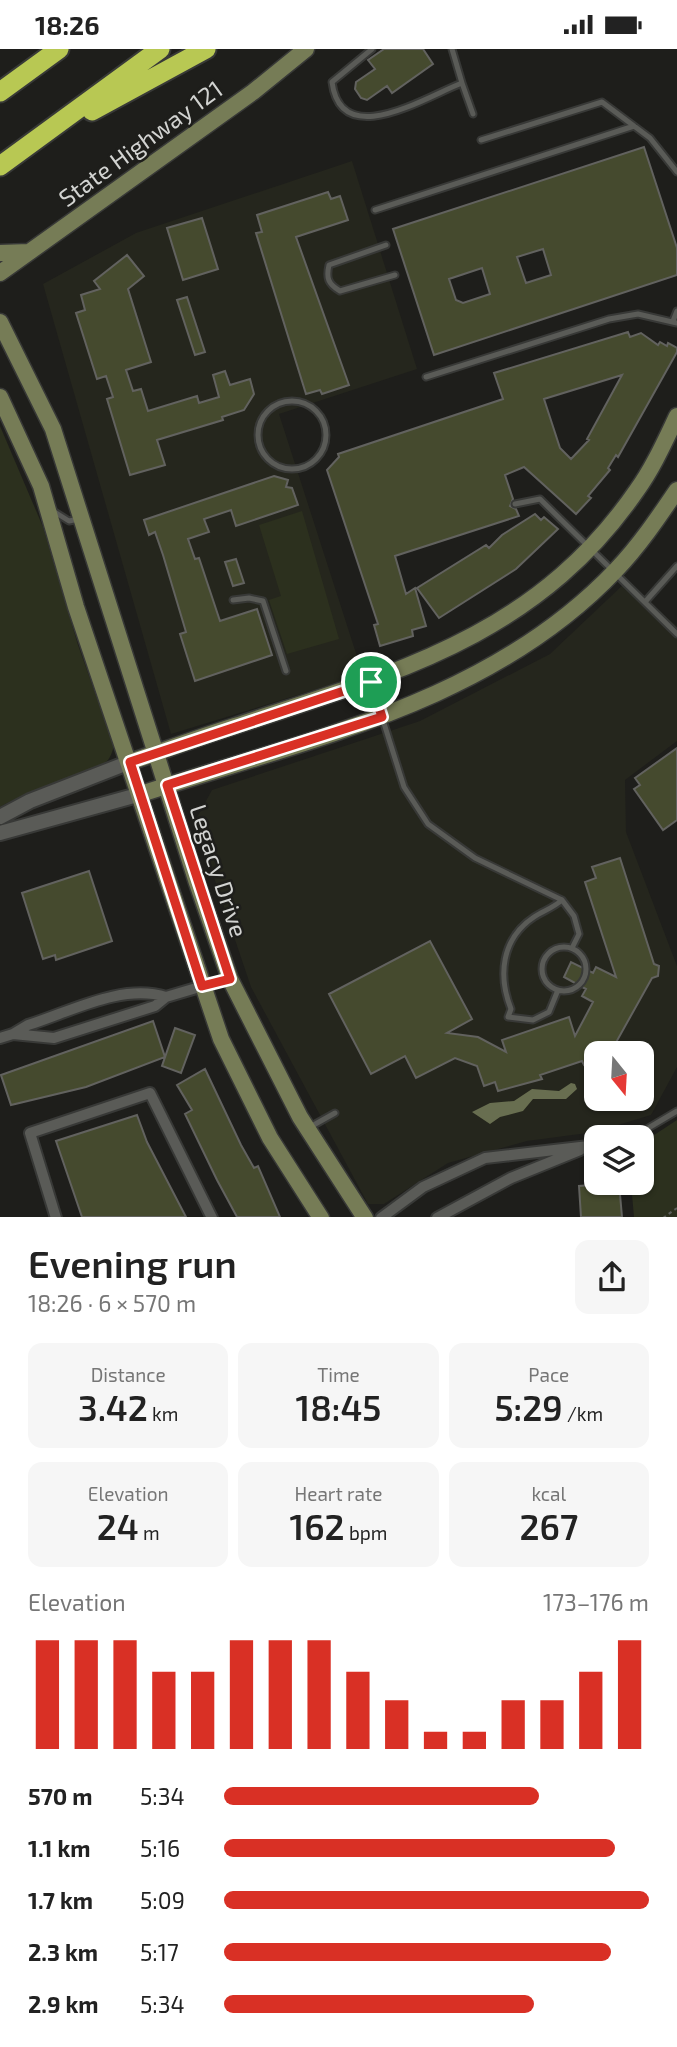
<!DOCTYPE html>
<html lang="en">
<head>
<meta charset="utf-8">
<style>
	body { margin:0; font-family:"Exo 2",sans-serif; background:#f6f6f6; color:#222; height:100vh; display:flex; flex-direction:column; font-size:26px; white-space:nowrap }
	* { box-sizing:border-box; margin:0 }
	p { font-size:23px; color:#767676 }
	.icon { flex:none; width:38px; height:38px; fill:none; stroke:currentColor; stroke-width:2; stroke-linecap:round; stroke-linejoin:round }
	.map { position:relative; height:1168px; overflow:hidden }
	.sheet { display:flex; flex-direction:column; background:#fff; flex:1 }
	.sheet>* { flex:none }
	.needle { width:46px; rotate:162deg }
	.controls { position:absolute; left:584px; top:992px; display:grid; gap:14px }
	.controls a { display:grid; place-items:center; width:70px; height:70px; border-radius:14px; background:#fff; box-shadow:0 2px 5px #0004; font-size:35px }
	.pin { position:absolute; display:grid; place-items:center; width:60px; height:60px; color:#fff; margin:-30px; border:4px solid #fff; border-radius:50%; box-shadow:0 2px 7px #0007 }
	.round { display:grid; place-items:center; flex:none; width:74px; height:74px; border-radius:14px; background:#f6f6f6 }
	.overview { display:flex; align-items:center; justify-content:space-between; height:119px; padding:0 28px }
	h1 { font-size:38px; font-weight:600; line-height:52px }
	.metrics { display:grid; grid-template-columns:repeat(3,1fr); gap:10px; height:119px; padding:7px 28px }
	.metrics div { display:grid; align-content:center; border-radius:14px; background:#f6f6f6; text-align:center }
	.metrics b { font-size:35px; font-weight:600 }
	.metrics small { font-size:19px; font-weight:400 }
	.metrics p { font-size:19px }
	.chart { height:196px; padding:14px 28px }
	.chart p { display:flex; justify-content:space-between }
	.chart svg { width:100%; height:126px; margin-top:7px; stroke:#d93025; stroke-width:6 }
	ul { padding:0 28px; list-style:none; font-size:23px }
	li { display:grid; grid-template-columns:112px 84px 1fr; align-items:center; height:52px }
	li i { height:18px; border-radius:9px; background:#d93025 }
	.status { display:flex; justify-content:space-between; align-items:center; height:49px; padding:0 35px; background:#fff; direction:ltr }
	.status svg { height:19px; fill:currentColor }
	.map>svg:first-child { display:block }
	.built { fill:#25261d; fill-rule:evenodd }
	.green { fill:#2c301e }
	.water { fill:#686e50 }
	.building { fill:#454a2e; stroke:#62625f; stroke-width:2; fill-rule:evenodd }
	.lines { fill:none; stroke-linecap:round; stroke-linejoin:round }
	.service-casing { stroke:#383937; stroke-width:9 }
	.minor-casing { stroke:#383937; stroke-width:14 }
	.tertiary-casing { stroke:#383937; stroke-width:18 }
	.secondary-casing { stroke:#383937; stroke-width:19 }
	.motorway-casing { stroke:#383937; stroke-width:23 }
	.path { stroke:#5e5f5c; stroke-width:2; stroke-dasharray:3.5 3.5; stroke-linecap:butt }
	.service { stroke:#5a5b57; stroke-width:5 }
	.minor { stroke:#5a5b57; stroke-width:10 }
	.tertiary { stroke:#5a5b57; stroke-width:14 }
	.secondary { stroke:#767c56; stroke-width:16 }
	.motorway { stroke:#b8c853; stroke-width:19 }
	.route-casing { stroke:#fff; stroke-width:14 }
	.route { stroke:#d93025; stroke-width:9 }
	.labels { text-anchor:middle; stroke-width:5; stroke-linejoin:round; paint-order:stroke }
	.street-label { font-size:24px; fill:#d2d3d1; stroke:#1e1e1b }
</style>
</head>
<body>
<div class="status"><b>18:26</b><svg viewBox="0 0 49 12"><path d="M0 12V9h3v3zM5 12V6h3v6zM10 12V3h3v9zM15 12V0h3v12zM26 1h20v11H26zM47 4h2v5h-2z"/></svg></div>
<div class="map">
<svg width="677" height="1169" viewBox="0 0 677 1169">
	<rect width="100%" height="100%" fill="#1e1e1b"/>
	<path class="built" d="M352 112 417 320 279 365 363 626 171 685 43 235 136 184Z
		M626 533 677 577V692L625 731 626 783 677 917V1018L651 1066 595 1083 527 1092 448 1114 384 1155H368L251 938 195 772 212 741 420 672 550 605ZM597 1004H642V1050H597Z"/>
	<path class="green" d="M0 377 43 478 78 596 114 697C112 703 111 708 107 712 86 730 29 740 0 758Z
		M302 462 339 590 287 605 269 551 281 547 259 476Z
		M677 1071V1168H634L631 1134H642V1094Z"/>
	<path class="water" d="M571 1034 575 1035 577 1040 566 1050H533L523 1062 500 1068 490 1075 472 1063 490 1054 514 1052 532 1040 559 1042Z"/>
	<path class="building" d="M384 0H423L433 15 392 44 387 37 367 51 361 49 355 40 356 33 375 20 368 11Z
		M644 98 677 199V226L434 306 393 180ZM543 200 551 226 526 234 517 208ZM482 219 490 245 463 254 456 251 449 230Z
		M328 143 331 150 340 147 348 171 296 188 349 336 322 345 320 341 306 345 256 184 262 183 257 166Z
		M202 169 218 220 183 231 167 179Z
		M127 206 144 227 128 240 151 313 126 321 133 342 141 340 148 362 197 347 199 354 219 348 213 326 225 322 230 336 250 330 254 345 244 361 222 368 223 371 157 391 165 416 130 426 107 350 113 348 106 327 97 330 76 264 85 261 81 246 100 240 94 232Z
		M187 248 205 303 195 306 177 251Z
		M628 283 630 288 641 284 658 296 660 293 667 297 668 294 677 299V303L618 408 616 406 608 419 610 421 588 447 591 449 576 465 524 418 505 426 513 450 510 457 516 460 519 467 395 507 406 545 415 539 426 577 412 581 413 587 380 597 374 576 378 575 327 421 339 408 338 405 503 350 494 324ZM622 326 587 390 589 391 571 410 560 399 544 350Z
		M274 427 288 431 286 438 292 439 298 456 236 477 231 461 204 470 209 483 188 490 195 510 199 509 220 572 257 560 272 606 195 632 180 585 186 583 163 506 155 483 149 486 144 471Z
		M535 465 541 471 544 468 558 480 516 520 439 569 417 539 486 496 489 499 502 486Z
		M236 510 244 534 233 537 225 513Z
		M677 699V771L663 781 634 740 640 736 635 729Z
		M620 809 654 915 659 917 658 927 652 929 614 997 616 1004H597V1012L584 1016 582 1012 540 1026 542 1030 498 1042 495 1033 484 1037 477 1017 455 1009 416 1029 405 1007 371 1025 329 945 430 892 472 970 447 984 478 988 506 1003 502 991 569 968 575 987 593 953 582 947 586 940 564 928 571 913 593 924 596 918 616 928 585 833 596 829 592 818Z
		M89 822 112 892 56 911 55 906 43 910 22 844Z
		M153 972 165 1008 86 1038 11 1056 1 1026Z
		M175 979 195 986 181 1024 162 1017Z
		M205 1020 241 1096 254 1119 258 1117 280 1168H237L217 1131 185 1065 192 1061 177 1036Z
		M137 1066 147 1093 186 1168H82L56 1092Z
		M619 1134 622 1168H581L579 1137Z"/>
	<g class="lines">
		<defs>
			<path id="service" d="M372 0 332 33C341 103 427 47 462 34L473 65
				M452 0 462 34
				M481 91 602 53 650 89 677 123
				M375 161 634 77
				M386 196 329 216C326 229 328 235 340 242L395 226
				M673 272 677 262
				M426 328 609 270 638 265 677 274
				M258 386a34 34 0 1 1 68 0a34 34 0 1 1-68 0Z
				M515 455 540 450 677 585
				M53 462 69 472 79 470
				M233 551 249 549 263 552 286 622
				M645 553 677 517
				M371 633 404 738 428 775 475 809 562 851 574 867 579 885 572 899
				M542 920a22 22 0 1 1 44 0a22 22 0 1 1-44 0Z
				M558 941 549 963 533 971 508 968 511 960C498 927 501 890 534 868 543 862 553 859 562 851
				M310 1078 335 1064
				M619 1088 645 1081 677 1062"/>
			<path id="minor" d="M13 985 28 976C70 963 122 934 166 948
				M0 989 13 985 54 989 155 957 166 948 203 937
				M56 1169 30 1084 150 1044 212 1169
				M381 1169 423 1138 485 1109 589 1097
				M437 1169 511 1129 580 1101"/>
			<path id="tertiary" d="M0 768 30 752 130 713
				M0 784 141 745"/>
			<path id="secondary" d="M0 204 29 203
				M0 224 253 43 306 0
				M0 273 53 380 197 834 230 930 300 1068 365 1169
				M0 348 41 437 76 558 221 990 270 1089 321 1169
				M130 713C165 701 200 688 235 677 394 624 536 588 637 441 653 419 665 392 677 367
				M141 745C308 690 490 654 616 521 639 497 658 469 677 441"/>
			<path id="motorway" d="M0 43 59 0
				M92 62 206 0
				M0 117 160 0"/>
		</defs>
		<use href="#service" class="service-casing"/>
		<use href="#minor" class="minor-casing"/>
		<use href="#tertiary" class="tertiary-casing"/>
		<use href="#secondary" class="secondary-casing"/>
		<use href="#motorway" class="motorway-casing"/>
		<path class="path" d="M663 1169 677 1159"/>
		<use href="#service" class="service"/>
		<use href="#minor" class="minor"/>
		<use href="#tertiary" class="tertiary"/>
		<use href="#secondary" class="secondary"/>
		<use href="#motorway" class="motorway"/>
	</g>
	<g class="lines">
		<defs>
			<path id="route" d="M371 633 382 668 167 736 230 930 202 937 130 713Z"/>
		</defs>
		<use href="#route" class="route-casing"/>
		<use href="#route" class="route"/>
	</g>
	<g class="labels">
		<g class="street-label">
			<text transform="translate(141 95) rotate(-36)" y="8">State Highway 121</text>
			<text transform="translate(218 822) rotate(72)" y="8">Legacy Drive</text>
		</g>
	</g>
</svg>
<div class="controls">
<a><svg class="needle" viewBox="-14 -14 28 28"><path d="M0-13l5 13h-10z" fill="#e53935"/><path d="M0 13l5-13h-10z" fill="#767676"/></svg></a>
<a><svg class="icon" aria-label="layers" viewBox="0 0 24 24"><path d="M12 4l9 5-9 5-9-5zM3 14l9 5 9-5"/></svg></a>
</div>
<div class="pin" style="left:371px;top:633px;background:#1e9e55"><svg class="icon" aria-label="arrive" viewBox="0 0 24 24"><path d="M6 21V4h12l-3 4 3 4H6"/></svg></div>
</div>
<section class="sheet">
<div class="overview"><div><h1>Evening run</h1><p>18:26 · 6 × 570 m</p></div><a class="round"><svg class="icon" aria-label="share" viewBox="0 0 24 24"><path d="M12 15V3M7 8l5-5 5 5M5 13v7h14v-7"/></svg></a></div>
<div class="metrics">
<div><p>Distance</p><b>3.42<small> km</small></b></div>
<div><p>Time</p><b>18:45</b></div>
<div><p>Pace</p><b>5:29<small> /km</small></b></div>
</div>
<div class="metrics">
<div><p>Elevation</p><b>24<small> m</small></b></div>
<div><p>Heart rate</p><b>162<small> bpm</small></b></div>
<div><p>kcal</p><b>267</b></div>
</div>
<div class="chart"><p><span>Elevation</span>173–176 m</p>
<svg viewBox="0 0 160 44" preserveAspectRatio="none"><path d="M5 44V6M15 44V6M25 44V6M35 44V17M45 44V17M55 44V6M65 44V6M75 44V6M85 44V17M95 44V27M105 44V38M115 44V38M125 44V27M135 44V27M145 44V17M155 44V6"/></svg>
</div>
<ul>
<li><b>570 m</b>5:34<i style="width:74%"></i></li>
<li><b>1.1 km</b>5:16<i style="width:92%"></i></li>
<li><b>1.7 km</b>5:09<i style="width:100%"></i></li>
<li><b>2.3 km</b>5:17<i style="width:91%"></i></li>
<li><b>2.9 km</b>5:34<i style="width:73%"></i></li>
</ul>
</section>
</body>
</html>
